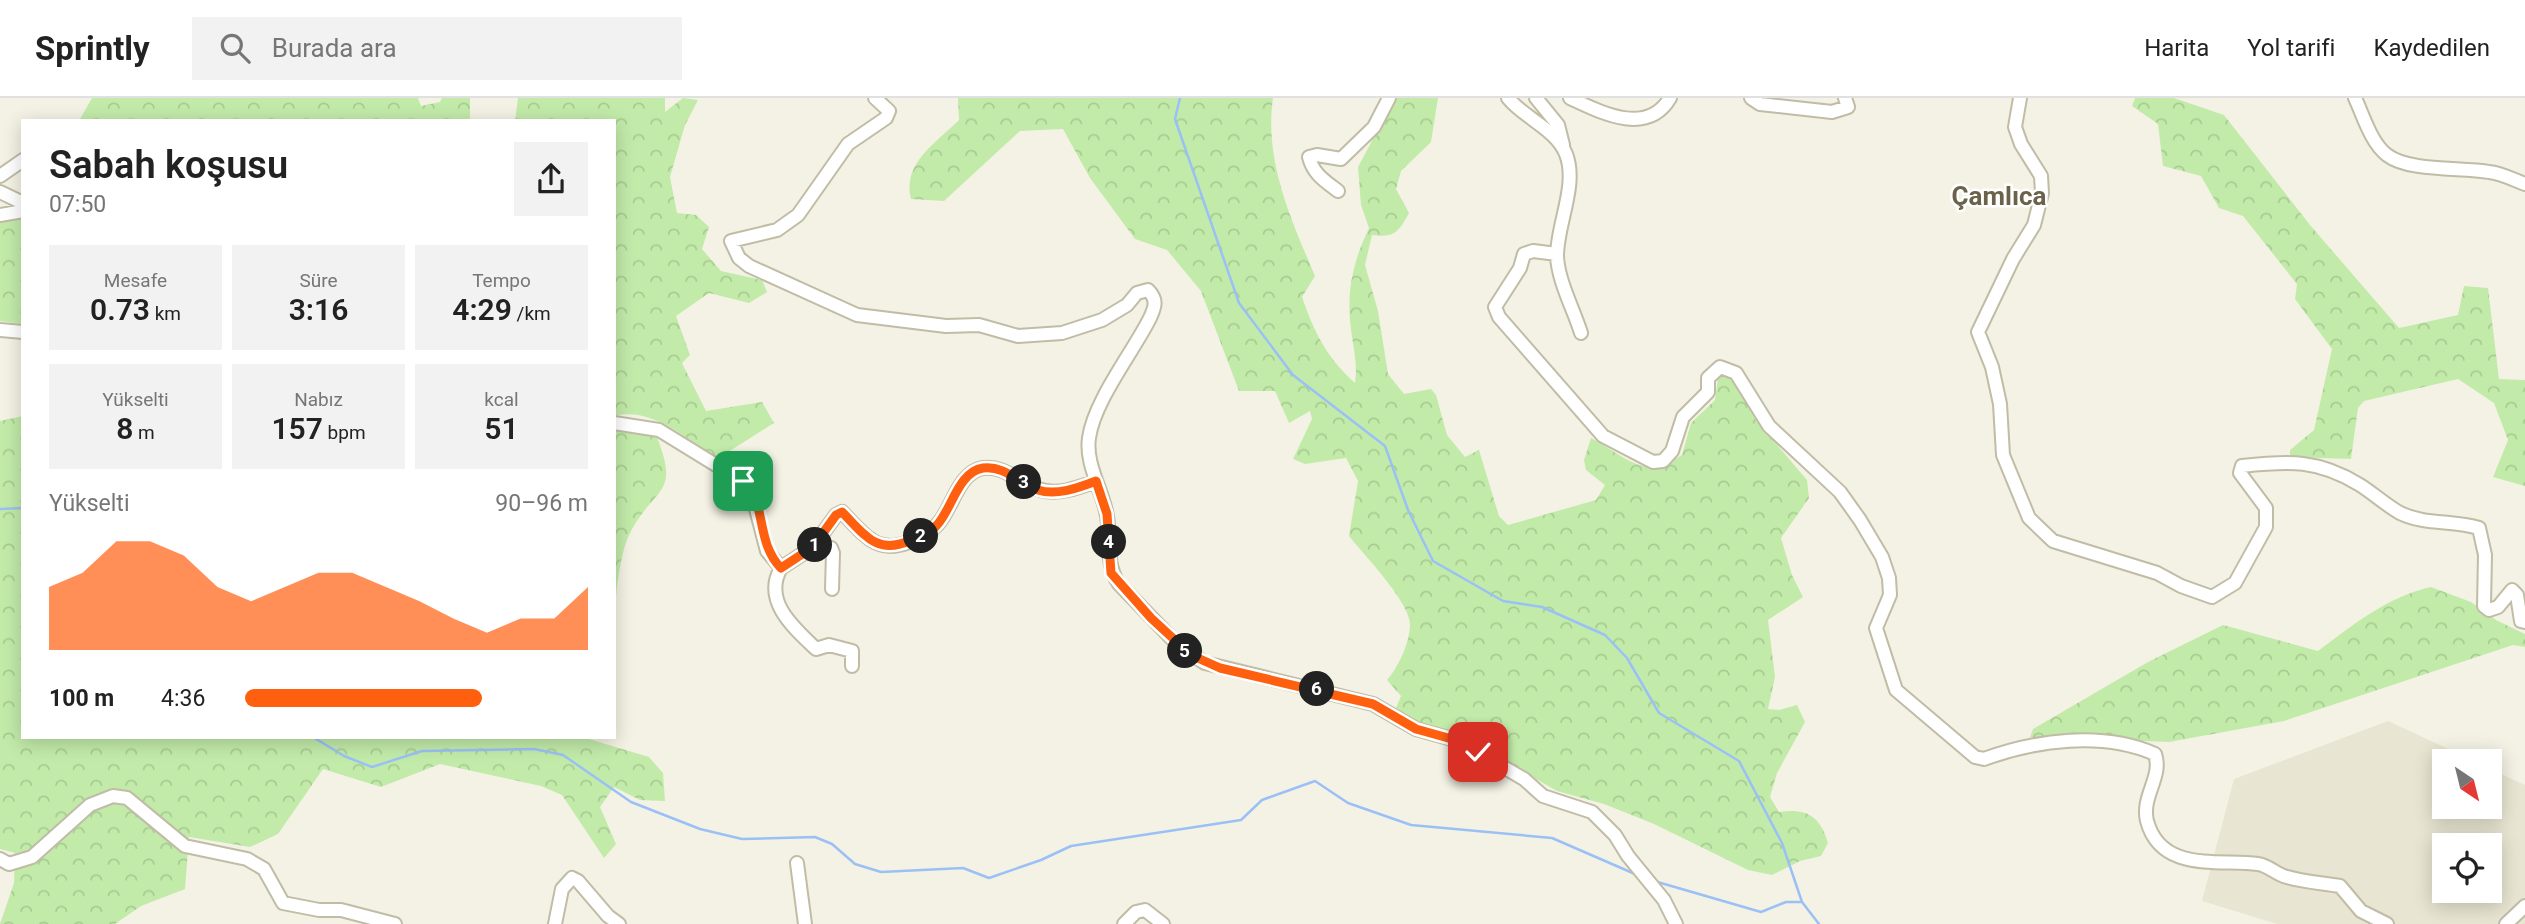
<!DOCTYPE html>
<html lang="tr">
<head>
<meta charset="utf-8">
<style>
	body { margin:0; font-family:Roboto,sans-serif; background:#f2f2f2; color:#222; height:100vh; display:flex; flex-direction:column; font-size:26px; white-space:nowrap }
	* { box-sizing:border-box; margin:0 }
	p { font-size:23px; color:#767676 }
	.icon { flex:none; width:38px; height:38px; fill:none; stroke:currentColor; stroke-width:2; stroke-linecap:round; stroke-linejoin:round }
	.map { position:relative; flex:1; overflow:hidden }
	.drawer { position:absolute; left:21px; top:21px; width:595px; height:620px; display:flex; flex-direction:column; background:#fff; border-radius:0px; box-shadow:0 4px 18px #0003 }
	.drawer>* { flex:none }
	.needle { width:46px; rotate:145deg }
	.buttons { position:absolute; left:2432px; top:651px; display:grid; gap:14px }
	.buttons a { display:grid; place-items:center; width:70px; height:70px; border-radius:0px; background:#fff; box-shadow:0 4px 18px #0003; font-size:35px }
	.pin { position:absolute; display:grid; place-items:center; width:60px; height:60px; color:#fff; margin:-30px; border-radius:14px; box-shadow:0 4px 10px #0006 }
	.km { position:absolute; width:35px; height:35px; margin:-18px; border-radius:50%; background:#222; color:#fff; font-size:19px; line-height:35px; text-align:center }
	.round { display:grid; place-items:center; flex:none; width:74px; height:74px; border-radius:0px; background:#f2f2f2 }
	.headline { display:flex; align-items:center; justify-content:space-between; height:119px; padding:0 28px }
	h1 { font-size:38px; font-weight:600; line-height:52px }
	.stats { display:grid; grid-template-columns:repeat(3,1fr); gap:10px; height:119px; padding:7px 28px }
	.stats div { display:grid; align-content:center; border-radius:0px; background:#f2f2f2; text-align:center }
	.stats b { font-size:30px; font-weight:600 }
	.stats small { font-size:19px; font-weight:400 }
	.stats p { font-size:19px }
	.chart { height:196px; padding:14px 28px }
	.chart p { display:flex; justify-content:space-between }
	.chart svg { width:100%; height:126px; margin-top:7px; fill:#ff6010; opacity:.7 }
	ul { padding:0 28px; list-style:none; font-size:23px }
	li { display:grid; grid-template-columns:112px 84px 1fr; align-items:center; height:52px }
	li i { height:18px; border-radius:9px; background:#ff6010 }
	header { display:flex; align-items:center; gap:42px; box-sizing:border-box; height:98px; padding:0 35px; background:#fff; border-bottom:2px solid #e0e0e0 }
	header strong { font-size:33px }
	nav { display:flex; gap:38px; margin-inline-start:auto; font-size:24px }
	.search { width:490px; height:63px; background:#f2f2f2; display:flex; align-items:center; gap:18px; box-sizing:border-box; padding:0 24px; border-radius:0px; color:#767676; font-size:26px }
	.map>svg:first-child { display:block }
	.residential { fill:#e8e5d2; fill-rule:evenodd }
	.forest { fill:url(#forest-crowns) }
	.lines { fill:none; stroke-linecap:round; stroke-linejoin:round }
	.stream { stroke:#9bc0f6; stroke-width:2.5 }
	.minor-casing { stroke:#c0bca6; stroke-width:16 }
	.minor { stroke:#fff; stroke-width:12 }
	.route-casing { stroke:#fff; stroke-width:14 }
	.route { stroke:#ff6010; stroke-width:9 }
	.labels { text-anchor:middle; stroke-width:5; stroke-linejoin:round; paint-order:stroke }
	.district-label { font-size:26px; font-weight:bold; fill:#6a634a; stroke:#fff }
</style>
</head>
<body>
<header>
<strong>Sprintly</strong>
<div class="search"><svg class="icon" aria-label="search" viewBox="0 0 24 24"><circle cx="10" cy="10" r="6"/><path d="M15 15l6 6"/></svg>Burada ara</div>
<nav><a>Harita</a><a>Yol tarifi</a><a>Kaydedilen</a></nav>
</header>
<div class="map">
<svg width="2525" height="826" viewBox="0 0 2525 826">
	<defs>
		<pattern id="forest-crowns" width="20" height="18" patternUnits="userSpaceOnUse" patternTransform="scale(1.75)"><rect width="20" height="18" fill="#c2eba9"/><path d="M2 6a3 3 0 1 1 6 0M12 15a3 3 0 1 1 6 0" fill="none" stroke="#a8cb92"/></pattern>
	</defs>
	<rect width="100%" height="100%" fill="#f4f2e4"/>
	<path class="residential" d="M2388 623 2474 663H2445V709H2490V671L2525 687V826H2277L2202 803 2234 681ZM2445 747H2490V793H2445Z"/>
	<path class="forest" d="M92 0H418L421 8 440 4 442 0H470V23H79Z
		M518 0H665V14L683 0 698 2 685 27 670 79 677 115 696 117 709 129 702 151 721 173 762 182 767 194 749 205 709 195 676 218 690 257 682 265 706 313 762 304 774 325 717 361C688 342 652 308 614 318V23H515Z
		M958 0H1273C1264 63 1291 121 1315 178L1302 199C1314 234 1327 260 1355 285 1358 267 1353 249 1351 231 1346 193 1353 164 1369 130L1361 107 1358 69 1395 0H1438L1431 44 1401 73 1396 91 1409 115C1399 134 1394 140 1372 137L1365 167 1378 213 1388 276 1404 296 1431 291 1436 297 1447 337 1465 359 1479 352 1499 418 1508 427 1596 402 1605 387 1586 372 1584 362 1591 340C1629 360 1640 382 1682 357L1691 325 1715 302 1718 280 1726 276 1738 288 1755 321 1807 382 1809 400 1781 440 1792 477 1803 499 1768 522 1775 579 1768 611 1779 612 1797 607 1805 624 1777 675 1770 699 1779 714C1807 710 1820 718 1828 745L1821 758 1800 763 1772 777 1748 772 1654 726 1604 706 1557 693 1454 634 1416 625 1396 610 1401 598 1387 582C1399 568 1409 546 1410 528 1412 506 1363 456 1349 438L1358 383 1346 360 1305 366 1293 361 1312 321 1310 313 1289 325 1275 293H1239L1201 193 1167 152 1135 141 1090 80 1063 31 1020 33 944 103 911 101C902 65 936 45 959 22Z
		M2135 0H2174L2224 17 2310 127 2399 230 2458 217 2464 188 2488 190 2499 281 2525 282V388L2493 379 2508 342 2494 305 2458 281 2364 303 2358 310 2351 361 2290 359V352L2314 332 2332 251 2295 201 2297 186 2243 118 2219 110 2201 78 2163 68 2158 26 2132 8Z
		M23 120V226L0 223V123Z
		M23 318V639H582L649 659 663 675 665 703 640 702 614 689 600 709 616 746 604 760 562 697 541 688 440 666 381 689 323 671 278 736 250 749 189 739 185 791 141 808 115 826H0L14 785 15 755 0 751V323Z
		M623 330 656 337C681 398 655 388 631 433 620 452 616 496 614 519V332Z
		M2431 489 2471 504 2496 522 2525 536V549L2513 547 2284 623 2169 644 2030 639 2033 631 2148 564 2223 527 2318 553C2354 526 2387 499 2431 489Z"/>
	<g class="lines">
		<path class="stream" d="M1180 0 1175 21 1239 205 1293 277 1385 348 1408 412 1433 463 1503 503 1542 509 1605 537 1627 560 1659 615 1739 663 1782 745 1802 804
			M0 411 23 410
			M313 639 344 658 372 669 422 653 534 651 563 657 631 704 700 731 742 741 815 739 832 746 855 766 881 774 963 770 989 780 1041 762 1071 748 1241 722 1262 702 1315 683 1348 705 1411 727 1552 740 1635 776
			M1654 783 1761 814 1786 804H1802L1819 826"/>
		<defs>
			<path id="minor" d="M875 0 889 13 886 20 848 46 798 117 777 132 731 143 739 160 749 168 857 217 946 228 979 227 1018 238 1062 235 1102 222 1127 207 1137 195 1148 192C1158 202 1155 209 1150 220 1133 254 1094 303 1089 340 1085 366 1103 393 1107 418 1111 441 1105 466 1119 486L1178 547 1205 565 1373 606 1416 631 1459 643 1524 681 1543 698 1592 714 1615 737 1628 758 1664 802 1676 826
				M1508 0C1524 20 1556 31 1566 56 1578 87 1557 126 1557 158 1558 183 1574 212 1581 235
				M1536 0 1558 27 1563 47
				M1570 0C1600 14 1647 39 1670 0
				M1751 0 1760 6 1832 14 1848 9 1845 0
				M2020 0 2015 29 2021 46 2041 78 2042 95 2034 127 2013 161 1978 234 1992 269 2000 306 2003 357 2029 420 2053 443 2157 475 2181 488 2212 499 2235 485 2266 429V410L2240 375 2242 368C2289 363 2318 361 2360 387 2374 396 2386 407 2400 415 2425 427 2453 422 2479 430L2485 457 2484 508 2489 512 2498 509 2512 492 2517 497 2521 523 2525 524
				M2355 0C2363 17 2371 45 2387 57 2409 74 2462 69 2489 74 2501 75 2514 82 2525 86
				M0 78 23 62
				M1338 93C1325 83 1313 76 1309 59L1317 57 1341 61 1374 29 1389 0
				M0 94 23 105
				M0 117 23 113
				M1557 156 1533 153 1524 156 1520 170 1495 209 1499 219 1603 338 1653 364 1663 363 1672 353 1683 319 1708 294V280L1720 269 1736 275 1769 328 1840 394 1860 422 1882 459 1889 480 1890 497 1876 530 1896 592 1975 659 1984 661C2036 642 2102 633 2155 656 2163 679 2141 698 2147 723 2161 775 2219 761 2258 766 2268 767 2277 777 2287 779 2304 784 2322 785 2340 788L2361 813 2387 826
				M0 232 23 234
				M614 325 659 332 750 388 767 453 781 470C762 503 794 530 816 551L829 547 852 553V568
				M813 449 836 417 842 414C864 436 876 457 909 444 919 440 930 435 937 427 952 412 958 374 983 370 1005 367 1019 385 1038 391 1056 398 1078 390 1096 383
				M781 470 813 449 831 450 833 455 832 491
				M0 761 9 766 32 759 90 707 113 698 127 700 185 748 247 761 264 771 283 805 319 812H341L395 826
				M797 765 805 826
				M555 826 562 791 572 780 578 783 608 818 619 826
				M1124 826 1136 814 1145 812 1163 826
				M2506 826 2525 808"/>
		</defs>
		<use href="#minor" class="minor-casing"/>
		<use href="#minor" class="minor"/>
	</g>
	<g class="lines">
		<defs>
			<path id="route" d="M743 383C767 402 755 444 781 470L813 449 836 417 842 414C864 436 876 457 909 443 919 439 930 435 937 427 952 411 958 374 983 370 1005 367 1019 386 1038 392 1056 398 1078 390 1096 383L1107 416 1111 475 1151 520 1191 557 1220 570 1373 606 1416 631 1459 643 1478 654"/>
		</defs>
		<use href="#route" class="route-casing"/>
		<use href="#route" class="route"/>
	</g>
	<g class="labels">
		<g class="district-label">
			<text x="1999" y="107">Çamlıca</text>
		</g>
	</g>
</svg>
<div class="buttons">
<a><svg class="needle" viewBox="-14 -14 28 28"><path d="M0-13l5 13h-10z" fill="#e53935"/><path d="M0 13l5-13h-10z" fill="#767676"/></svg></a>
<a><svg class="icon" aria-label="locate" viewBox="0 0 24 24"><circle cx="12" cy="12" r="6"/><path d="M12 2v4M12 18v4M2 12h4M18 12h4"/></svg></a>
</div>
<div class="pin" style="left:743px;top:383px;background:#1e9e55"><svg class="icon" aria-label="arrive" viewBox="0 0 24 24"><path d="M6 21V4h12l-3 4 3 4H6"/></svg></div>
<div class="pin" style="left:1478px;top:654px;background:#d93025"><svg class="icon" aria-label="check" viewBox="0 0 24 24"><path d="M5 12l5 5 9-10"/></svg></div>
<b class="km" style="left:815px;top:447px">1</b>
<b class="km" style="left:921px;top:438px">2</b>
<b class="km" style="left:1024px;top:384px">3</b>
<b class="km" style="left:1109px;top:444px">4</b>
<b class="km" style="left:1185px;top:553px">5</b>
<b class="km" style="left:1317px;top:591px">6</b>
<section class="drawer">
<div class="headline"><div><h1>Sabah koşusu</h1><p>07:50</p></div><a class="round"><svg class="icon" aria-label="share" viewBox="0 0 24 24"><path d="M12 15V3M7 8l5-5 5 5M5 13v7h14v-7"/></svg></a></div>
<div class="stats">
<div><p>Mesafe</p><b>0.73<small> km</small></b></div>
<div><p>Süre</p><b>3:16</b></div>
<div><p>Tempo</p><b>4:29<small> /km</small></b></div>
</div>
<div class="stats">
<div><p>Yükselti</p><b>8<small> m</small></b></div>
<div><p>Nabız</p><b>157<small> bpm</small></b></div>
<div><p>kcal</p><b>51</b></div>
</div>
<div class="chart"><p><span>Yükselti</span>90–96 m</p>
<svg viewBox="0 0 160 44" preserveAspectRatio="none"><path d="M0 44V22L10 17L20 6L30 6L40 11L50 22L60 27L70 22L80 17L90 17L100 22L110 27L120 33L130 38L140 33L150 33L160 22V44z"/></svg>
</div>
<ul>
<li><b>100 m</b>4:36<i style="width:69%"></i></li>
</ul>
</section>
</div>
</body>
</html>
